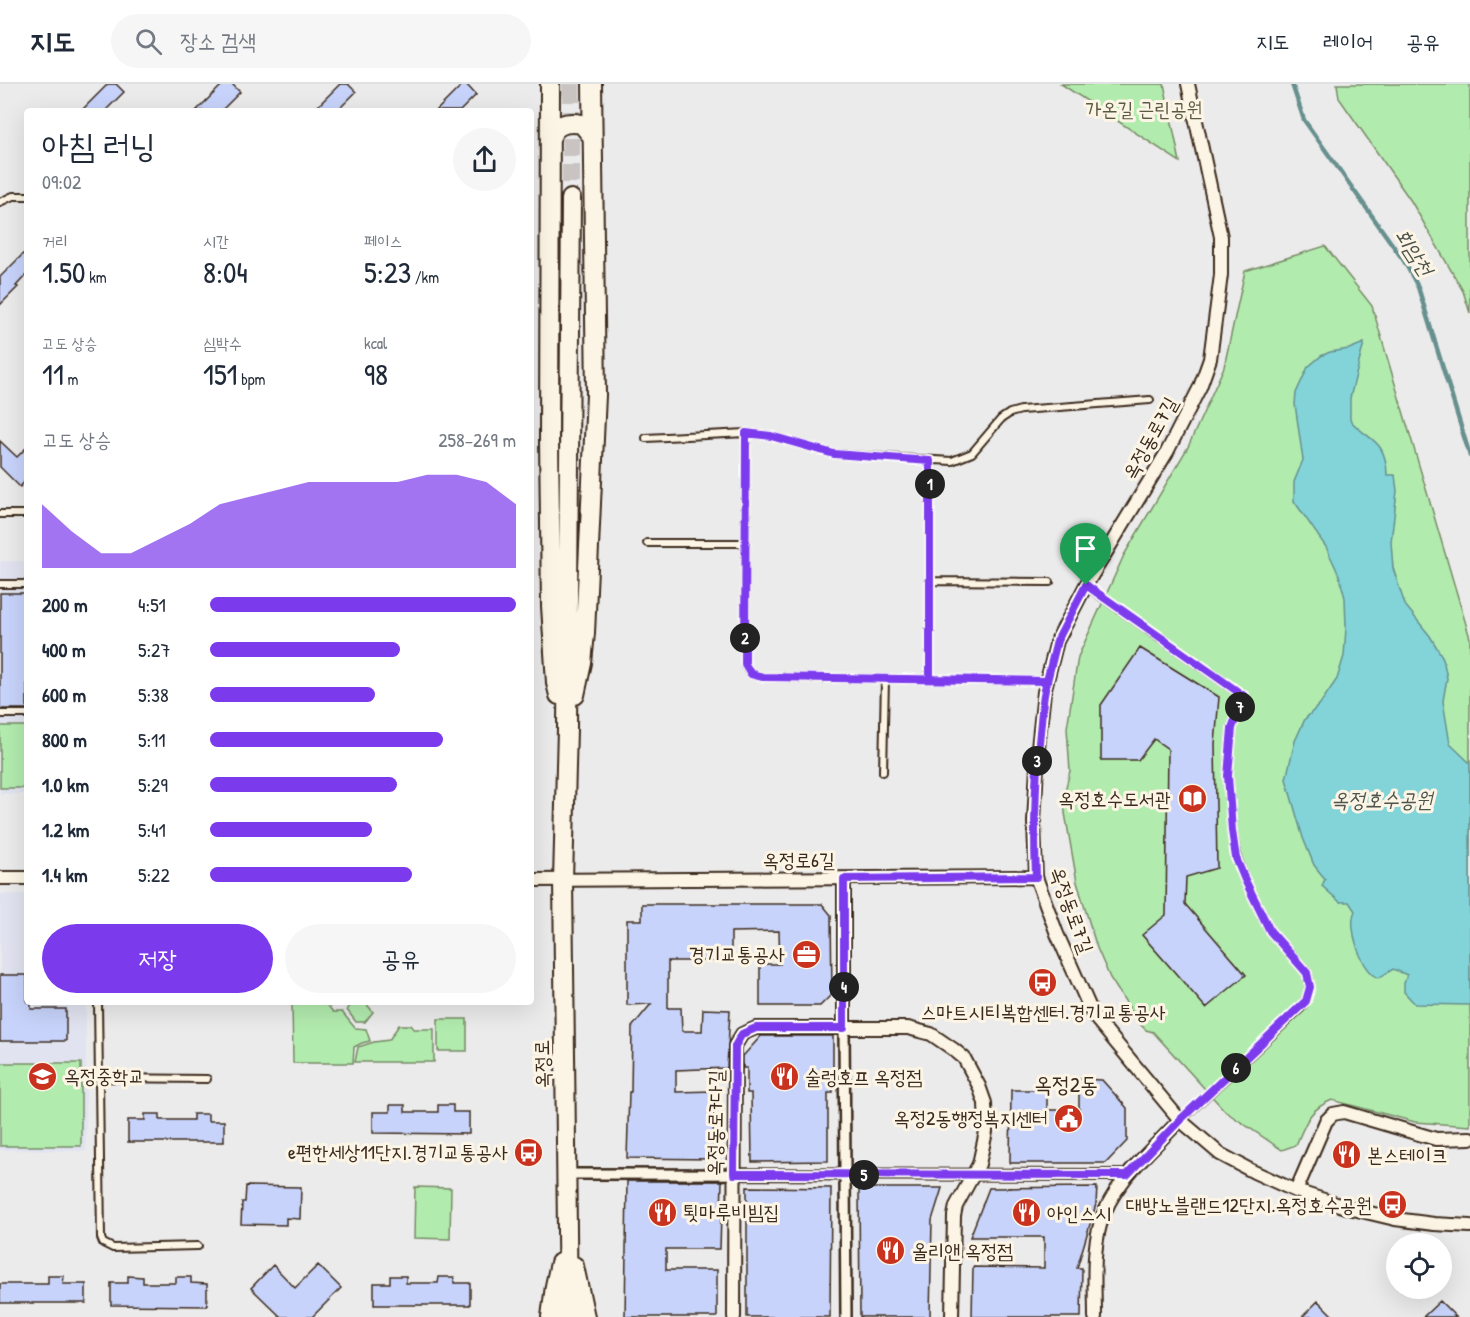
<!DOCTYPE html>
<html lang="ko">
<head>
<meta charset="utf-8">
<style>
	body { margin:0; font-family:"Patrick Hand","Poor Story",sans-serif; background:#f6f6f7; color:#1f2937; height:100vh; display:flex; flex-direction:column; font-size:22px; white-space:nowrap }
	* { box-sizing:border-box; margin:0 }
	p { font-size:20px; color:#747a83 }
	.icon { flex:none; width:33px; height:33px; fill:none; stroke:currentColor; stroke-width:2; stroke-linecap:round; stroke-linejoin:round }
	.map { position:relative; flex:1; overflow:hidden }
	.sheet { position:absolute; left:24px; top:24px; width:510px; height:897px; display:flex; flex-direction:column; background:#fff; border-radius:6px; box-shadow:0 6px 24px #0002 }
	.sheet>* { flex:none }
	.tools { position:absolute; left:1386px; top:1149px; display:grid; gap:12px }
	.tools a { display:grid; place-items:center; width:66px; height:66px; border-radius:50%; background:#fff; box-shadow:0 6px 24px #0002; font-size:30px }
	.pin { position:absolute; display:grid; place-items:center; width:51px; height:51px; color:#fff; margin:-62px -26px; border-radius:50% 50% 50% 0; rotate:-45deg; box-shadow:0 0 6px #0007 }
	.pin .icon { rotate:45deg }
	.km { position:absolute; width:30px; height:30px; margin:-15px; border-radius:50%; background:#222; color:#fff; font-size:16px; line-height:30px; text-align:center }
	.round { display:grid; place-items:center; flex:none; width:63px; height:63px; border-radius:32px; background:#f6f6f7 }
	.overview { display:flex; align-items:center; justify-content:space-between; height:102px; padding:0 18px }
	h1 { font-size:33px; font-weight:600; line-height:45px }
	.stats { display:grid; grid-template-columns:repeat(3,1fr); gap:9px; height:102px; padding:6px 18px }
	.stats div { display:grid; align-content:center }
	.stats b { font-size:30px; font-weight:600 }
	.stats small { font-size:16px; font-weight:400 }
	.stats p { font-size:16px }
	.chart { height:168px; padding:12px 18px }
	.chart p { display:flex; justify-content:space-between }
	.chart svg { width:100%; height:108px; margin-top:6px; fill:#7c3aed; opacity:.7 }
	.action { display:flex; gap:12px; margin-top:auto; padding:12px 18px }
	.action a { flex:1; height:69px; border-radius:36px; background:#7c3aed; color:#fff; font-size:24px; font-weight:600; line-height:69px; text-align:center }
	.action a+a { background:#f6f6f7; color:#1f2937 }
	ul { padding:0 18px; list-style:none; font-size:20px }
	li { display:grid; grid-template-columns:96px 72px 1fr; align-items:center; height:45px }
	li i { height:15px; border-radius:8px; background:#7c3aed }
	header { display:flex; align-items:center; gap:36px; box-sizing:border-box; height:84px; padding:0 30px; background:#fff; border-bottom:2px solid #e0e1e3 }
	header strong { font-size:28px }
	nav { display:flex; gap:33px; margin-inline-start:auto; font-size:21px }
	.search { width:420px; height:54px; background:#f6f6f7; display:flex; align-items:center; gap:15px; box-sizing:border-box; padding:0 21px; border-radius:33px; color:#747a83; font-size:22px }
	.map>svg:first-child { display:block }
	.built { fill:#e1e4f0 }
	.green { fill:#b2ebae; stroke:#768a66; stroke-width:1.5 }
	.water { fill:#82d4d9; stroke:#66908e; stroke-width:1.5 }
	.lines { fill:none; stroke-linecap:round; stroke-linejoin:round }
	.stream { stroke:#66908e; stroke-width:4.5 }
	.building { fill:#c7d3fa; stroke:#3b2a1e; stroke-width:1.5 }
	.secondary-tunnel { stroke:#c9c4c2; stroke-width:18; stroke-dasharray:18 9; stroke-linecap:butt }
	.service-casing { stroke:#3b2a1e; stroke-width:10 }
	.pedestrian-casing { stroke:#3b2a1e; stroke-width:14 }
	.minor-casing { stroke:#3b2a1e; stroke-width:16 }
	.secondary-casing { stroke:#3b2a1e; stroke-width:22 }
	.service { stroke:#fcf5e5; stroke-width:6 }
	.pedestrian { stroke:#fcf5e5; stroke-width:9 }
	.minor { stroke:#fcf5e5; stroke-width:12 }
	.secondary { stroke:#fcf5e5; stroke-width:18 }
	.route-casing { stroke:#fff; stroke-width:12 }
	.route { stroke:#7c3aed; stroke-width:8 }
	.labels { text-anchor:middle; stroke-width:6; stroke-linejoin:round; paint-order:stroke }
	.park-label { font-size:20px; fill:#595a42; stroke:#fcf5e5 }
	.street-label { font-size:20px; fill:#3b2a1e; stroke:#fcf5e5 }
	.poi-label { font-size:20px; fill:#3b2a1e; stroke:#fcf5e5; text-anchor:start }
	.water-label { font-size:21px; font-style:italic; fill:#4d544d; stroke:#fcf5e5 }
	.quarter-label { font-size:22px; fill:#3b2a1e; stroke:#fcf5e5 }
</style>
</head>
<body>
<header>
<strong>지도</strong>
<div class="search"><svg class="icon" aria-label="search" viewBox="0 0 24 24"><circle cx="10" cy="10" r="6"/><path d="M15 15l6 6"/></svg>장소 검색</div>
<nav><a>지도</a><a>레이어</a><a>공유</a></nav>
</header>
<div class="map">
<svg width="1470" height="1233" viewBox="0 0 1470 1233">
	<rect width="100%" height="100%" fill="#ecebeb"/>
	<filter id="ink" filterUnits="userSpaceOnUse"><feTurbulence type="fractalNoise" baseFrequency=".0167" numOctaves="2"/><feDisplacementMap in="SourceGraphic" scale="12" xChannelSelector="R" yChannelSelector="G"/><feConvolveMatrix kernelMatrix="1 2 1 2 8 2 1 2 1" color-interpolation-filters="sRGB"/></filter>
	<g filter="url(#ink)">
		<path class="built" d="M0 477H27V710H0Z
			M0 810H27V918H86V1067L0 1066Z"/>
		<path class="green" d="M1061 0H1164L1180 78Z
			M1337 0H1470V229L1463 207 1411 117 1339 14Z
			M1325 162 1372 222 1470 554V1042L1415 1038 1332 1016C1308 1026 1306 1039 1296 1061L1282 1066 1226 1028 1153 948 1146 946 1140 940 1110 894 1097 864 1077 798 1065 729 1064 711 1070 687 1067 644 1078 573 1124 471 1188 363 1224 283 1245 187Z
			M0 642H27V704H0Z
			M292 918H325L333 928H342L355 944 366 945 370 957 362 959 354 963 353 979H293Z
			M353 918H365L373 928 365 938H356L347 926Z
			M438 935H467V967H438Z
			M399 941H411L414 945H434V978H355L358 963 374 958 389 956Z
			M0 979H81V1062H0Z
			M415 1103 451 1104 450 1155 414 1154Z"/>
		<path class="water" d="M1364 259 1350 314V336C1369 358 1386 354 1387 391H1395L1397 407 1391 458 1393 484 1405 521 1430 552 1443 574 1447 594 1443 617 1450 660 1470 679V921L1415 920 1404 908V899L1407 891 1393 885 1379 894C1361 887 1347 843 1355 827L1349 818H1340L1322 802 1325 795 1314 781 1303 754 1286 695 1295 657 1305 635 1320 620 1337 595 1344 572 1346 544 1345 514 1339 491 1326 463 1294 417V398L1303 376 1295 320 1296 309 1308 283 1321 272 1330 268 1349 265Z"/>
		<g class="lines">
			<path class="stream" d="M1292 0 1304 36 1404 177 1418 203 1470 372"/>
		</g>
		<path class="building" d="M108 0H116L124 8 105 27H81Z
			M223 0H232L240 8 221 27H196Z
			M340 0H348L356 8 337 27H313Z
			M463 0H466L476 11 460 27H436Z
			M27 166V190L16 202 18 203 0 221V193Z
			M0 357 17 373 27 363V395L20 403 0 383Z
			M0 509H27V625H0Z
			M1140 564 1219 613 1215 660 1217 784 1186 793 1185 820 1246 891 1206 924 1142 851 1166 831 1168 665 1154 655 1138 676H1101V621Z
			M642 820H822L831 831 832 910 820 922H760V880H780L779 847 731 848V877H668V924H681L682 947H702L703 925 730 926 727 984 676 986V1008L714 1007 713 1075 627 1074 629 1008H631L632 943 651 920 627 921V836H642Z
			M0 891H27V918H31V925H66V957H0Z
			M761 952H833V1009H828V1077L752 1078 751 1009H747V984H743V972Z
			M1079 995 1102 996 1127 1024V1057L1106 1079H1010L1011 1006H1047V1026H1079Z
			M390 1021H405V1028H438V1021H453V1028H469V1050L373 1049V1028H390Z
			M145 1030H160V1036H193V1030H208V1037H224V1058H128V1036H145Z
			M627 1097H722L720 1165H666V1186H717V1233H625Z
			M246 1102 301 1103 300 1135 286 1134V1141L241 1140 242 1118H245Z
			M747 1103 831 1104 830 1233H747Z
			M1097 1103 1096 1120 1077 1184H1082L1081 1233H972L973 1183 1044 1184V1153H970L989 1104Z
			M859 1104H942L932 1136 930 1233H860Z
			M273 1181 295 1204 318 1181 341 1204 312 1233H281L251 1204Z
			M48 1192H64L63 1200H86V1219H0V1200H48Z
			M128 1192 143 1193V1199H176V1193H191V1199L207 1200V1222L111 1221V1199H128Z
			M390 1192H406V1199H438L439 1193H454V1199H470V1221H374V1199H390Z
			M1318 1217 1334 1233H1302Z
			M1440 1217 1456 1233H1423Z"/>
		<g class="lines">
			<path class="secondary-tunnel" d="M571 0V115"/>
			<defs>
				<path id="service" d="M0 118 13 112H27
					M646 354 746 349
					M0 430H27
					M647 459H745
					M930 497 1050 498
					M0 500H27
					M1086 502 1243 612 1232 644 1228 692 1232 747 1237 774 1245 796 1270 847 1307 889C1312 902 1309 913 1301 924L1181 1036
					M930 595V377
					M1046 597 763 593 751 590 745 580 746 349 771 352 834 370 952 377 972 369 1001 335 1010 329 1021 326 1150 316
					M0 630H27
					M883 688 885 595
					M98 918 101 1154 103 1159 113 1164 198 1162
					M99 994 207 995"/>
				<path id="pedestrian" d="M844 944 846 1233
					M566 1090 1127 1091"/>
				<path id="minor" d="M1188 0 1221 153V191L1210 275 1200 303 1167 368 1086 501 1057 557 1044 608 1038 664 1034 738 1036 793 1057 850 1093 931 1180 1036 1220 1070 1254 1088 1296 1107 1349 1124 1395 1135 1434 1140 1470 1142
					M0 794H27
					M531 796 1036 793
					M844 944V795
					M1296 1107 1326 1037 1333 1030 1344 1028 1436 1055 1470 1054
					M734 1233 735 962 742 950 756 944H908L931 950 953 965 964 974 979 1002 985 1019 986 1048 979 1080 956 1122 954 1132 952 1233
					M1095 1233C1095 1203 1092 1170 1100 1141 1112 1098 1151 1067 1180 1036"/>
				<path id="secondary" d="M550 0 549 356 551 522 556 599 559 611
					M550 55C554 40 567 37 582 40L592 52
					M575 611 582 579 585 549 596 311 592 0
					M574 1182 585 1233
					M551 1233 555 1202 560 1179
					M568 1233 563 796 567 645 571 115"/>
			</defs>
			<use href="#service" class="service-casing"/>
			<use href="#pedestrian" class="pedestrian-casing"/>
			<use href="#minor" class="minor-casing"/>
			<use href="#secondary" class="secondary-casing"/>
			<use href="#service" class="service"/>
			<use href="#pedestrian" class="pedestrian"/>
			<use href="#minor" class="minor"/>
			<use href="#secondary" class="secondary"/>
		</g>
	</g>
	<g class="lines" filter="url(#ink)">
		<defs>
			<path id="route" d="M1086 501 1057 557 1047 597 930 595V377L834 370 771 352 746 349 745 580 751 590 763 593 1047 597C1042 614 1042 631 1040 648 1035 696 1034 745 1036 793L844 795V944H756L742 950 735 962 734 1090 1127 1091 1180 1036 1306 917 1310 903 1307 889 1270 847 1245 796 1236 774 1232 747 1228 692 1232 644 1244 612 1086 501"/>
		</defs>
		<use href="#route" class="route-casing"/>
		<use href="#route" class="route"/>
	</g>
	<defs>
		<symbol id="library-disc" viewBox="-11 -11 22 22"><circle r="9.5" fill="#c8321e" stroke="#fcf5e5"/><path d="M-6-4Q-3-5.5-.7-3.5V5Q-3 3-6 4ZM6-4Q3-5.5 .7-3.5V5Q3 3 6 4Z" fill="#fff"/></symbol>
		<symbol id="office-disc" viewBox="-11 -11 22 22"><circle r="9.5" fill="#c8321e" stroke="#fcf5e5"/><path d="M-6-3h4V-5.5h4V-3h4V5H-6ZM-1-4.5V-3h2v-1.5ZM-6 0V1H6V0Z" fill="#fff"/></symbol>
		<symbol id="bus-disc" viewBox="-11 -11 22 22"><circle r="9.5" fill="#c8321e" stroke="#fcf5e5"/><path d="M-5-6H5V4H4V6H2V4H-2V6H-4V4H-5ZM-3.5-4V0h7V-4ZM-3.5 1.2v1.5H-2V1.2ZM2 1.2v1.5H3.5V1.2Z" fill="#fff"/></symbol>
		<symbol id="school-disc" viewBox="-11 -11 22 22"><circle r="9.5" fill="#c8321e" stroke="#fcf5e5"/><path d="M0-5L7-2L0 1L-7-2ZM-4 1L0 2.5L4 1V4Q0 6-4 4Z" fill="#fff"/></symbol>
		<symbol id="restaurant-disc" viewBox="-11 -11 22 22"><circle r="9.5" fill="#c8321e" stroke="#fcf5e5"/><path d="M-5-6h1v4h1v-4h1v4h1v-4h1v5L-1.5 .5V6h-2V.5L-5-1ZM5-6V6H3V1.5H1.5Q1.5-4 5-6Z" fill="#fff"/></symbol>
		<symbol id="civic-disc" viewBox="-11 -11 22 22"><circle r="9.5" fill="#c8321e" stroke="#fcf5e5"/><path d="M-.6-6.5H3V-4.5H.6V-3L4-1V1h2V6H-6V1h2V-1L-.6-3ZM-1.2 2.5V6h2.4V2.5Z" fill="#fff"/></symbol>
	</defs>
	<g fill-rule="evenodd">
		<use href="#library-disc" x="1176" y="698" width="33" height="33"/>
		<use href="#office-disc" x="790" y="854" width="33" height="33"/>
		<use href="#bus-disc" x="1026" y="882" width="33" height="33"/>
		<use href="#school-disc" x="26" y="976" width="33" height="33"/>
		<use href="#restaurant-disc" x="768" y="976" width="33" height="33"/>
		<use href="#civic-disc" x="1052" y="1018" width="33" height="33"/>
		<use href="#bus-disc" x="512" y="1052" width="33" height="33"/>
		<use href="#restaurant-disc" x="1330" y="1054" width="33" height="33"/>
		<use href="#bus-disc" x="1376" y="1104" width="33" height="33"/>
		<use href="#restaurant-disc" x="646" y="1112" width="33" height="33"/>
		<use href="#restaurant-disc" x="1010" y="1112" width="33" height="33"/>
		<use href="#restaurant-disc" x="874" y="1150" width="33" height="33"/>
	</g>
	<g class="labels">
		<g class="park-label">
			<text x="1144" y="32">가온길 근린공원</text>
		</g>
		<g class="street-label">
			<text transform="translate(1150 354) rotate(-61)" y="7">옥정동로7길</text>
			<text x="799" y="783">옥정로6길</text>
			<text transform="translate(1072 826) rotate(70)" y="7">옥정동로7길</text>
			<text transform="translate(542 980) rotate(-91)" y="7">옥정로</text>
			<text transform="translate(715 1039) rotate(-89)" y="7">옥정동로7다길</text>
		</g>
		<g class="poi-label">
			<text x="1171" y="722" text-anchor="end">옥정호수도서관</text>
			<text x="785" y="877" text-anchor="end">경기교통공사</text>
			<text x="1043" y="935" text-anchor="middle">스마트시티복합센터.경기교통공사</text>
			<text x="64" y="999">옥정중학교</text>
			<text x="805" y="1000">술렁호프 옥정점</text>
			<text x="1048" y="1041" text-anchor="end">옥정2동행정복지센터</text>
			<text x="508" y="1075" text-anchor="end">e편한세상11단지.경기교통공사</text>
			<text x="1367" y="1078">본스테이크</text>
			<text x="1372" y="1128" text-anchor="end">대방노블랜드12단지.옥정호수공원</text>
			<text x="683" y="1135">툇마루비빔집</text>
			<text x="1047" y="1136">아인스시</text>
			<text x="912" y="1174">올리앤 옥정점</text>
		</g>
		<g class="water-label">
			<text transform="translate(1414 168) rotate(57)" y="7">회암천</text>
			<text x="1382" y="723">옥정호수공원</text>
		</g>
		<g class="quarter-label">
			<text x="1066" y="1008">옥정2동</text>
		</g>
	</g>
</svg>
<div class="tools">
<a><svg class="icon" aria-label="locate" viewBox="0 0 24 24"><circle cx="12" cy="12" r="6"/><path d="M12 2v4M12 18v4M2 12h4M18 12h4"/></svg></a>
</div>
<div class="pin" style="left:1086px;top:501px;background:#1e9e55"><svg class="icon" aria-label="arrive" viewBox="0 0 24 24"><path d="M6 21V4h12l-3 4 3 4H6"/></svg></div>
<b class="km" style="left:930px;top:400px">1</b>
<b class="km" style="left:745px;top:554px">2</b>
<b class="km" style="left:1037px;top:677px">3</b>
<b class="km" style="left:844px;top:903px">4</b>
<b class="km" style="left:864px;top:1091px">5</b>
<b class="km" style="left:1236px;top:984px">6</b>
<b class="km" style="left:1240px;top:623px">7</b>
<section class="sheet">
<div class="overview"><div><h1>아침 러닝</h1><p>09:02</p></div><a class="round"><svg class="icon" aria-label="share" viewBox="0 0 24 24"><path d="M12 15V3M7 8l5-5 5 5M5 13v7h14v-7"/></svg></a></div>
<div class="stats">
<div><p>거리</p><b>1.50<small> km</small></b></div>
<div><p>시간</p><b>8:04</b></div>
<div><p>페이스</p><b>5:23<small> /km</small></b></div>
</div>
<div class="stats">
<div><p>고도 상승</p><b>11<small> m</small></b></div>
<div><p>심박수</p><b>151<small> bpm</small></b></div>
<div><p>kcal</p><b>98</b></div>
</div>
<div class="chart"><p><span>고도 상승</span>258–269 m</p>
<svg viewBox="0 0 160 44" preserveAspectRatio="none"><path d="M0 44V18L10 29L20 38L30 38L40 32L50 26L60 18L70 15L80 12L90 9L100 9L110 9L120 9L130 6L140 6L150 9L160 18V44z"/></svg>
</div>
<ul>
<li><b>200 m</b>4:51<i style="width:100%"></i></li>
<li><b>400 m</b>5:27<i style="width:62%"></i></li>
<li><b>600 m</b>5:38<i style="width:54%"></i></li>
<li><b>800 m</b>5:11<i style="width:76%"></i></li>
<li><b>1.0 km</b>5:29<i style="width:61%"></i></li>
<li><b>1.2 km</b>5:41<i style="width:53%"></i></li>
<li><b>1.4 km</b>5:22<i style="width:66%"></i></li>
</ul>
<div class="action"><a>저장</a><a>공유</a></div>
</section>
</div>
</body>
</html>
